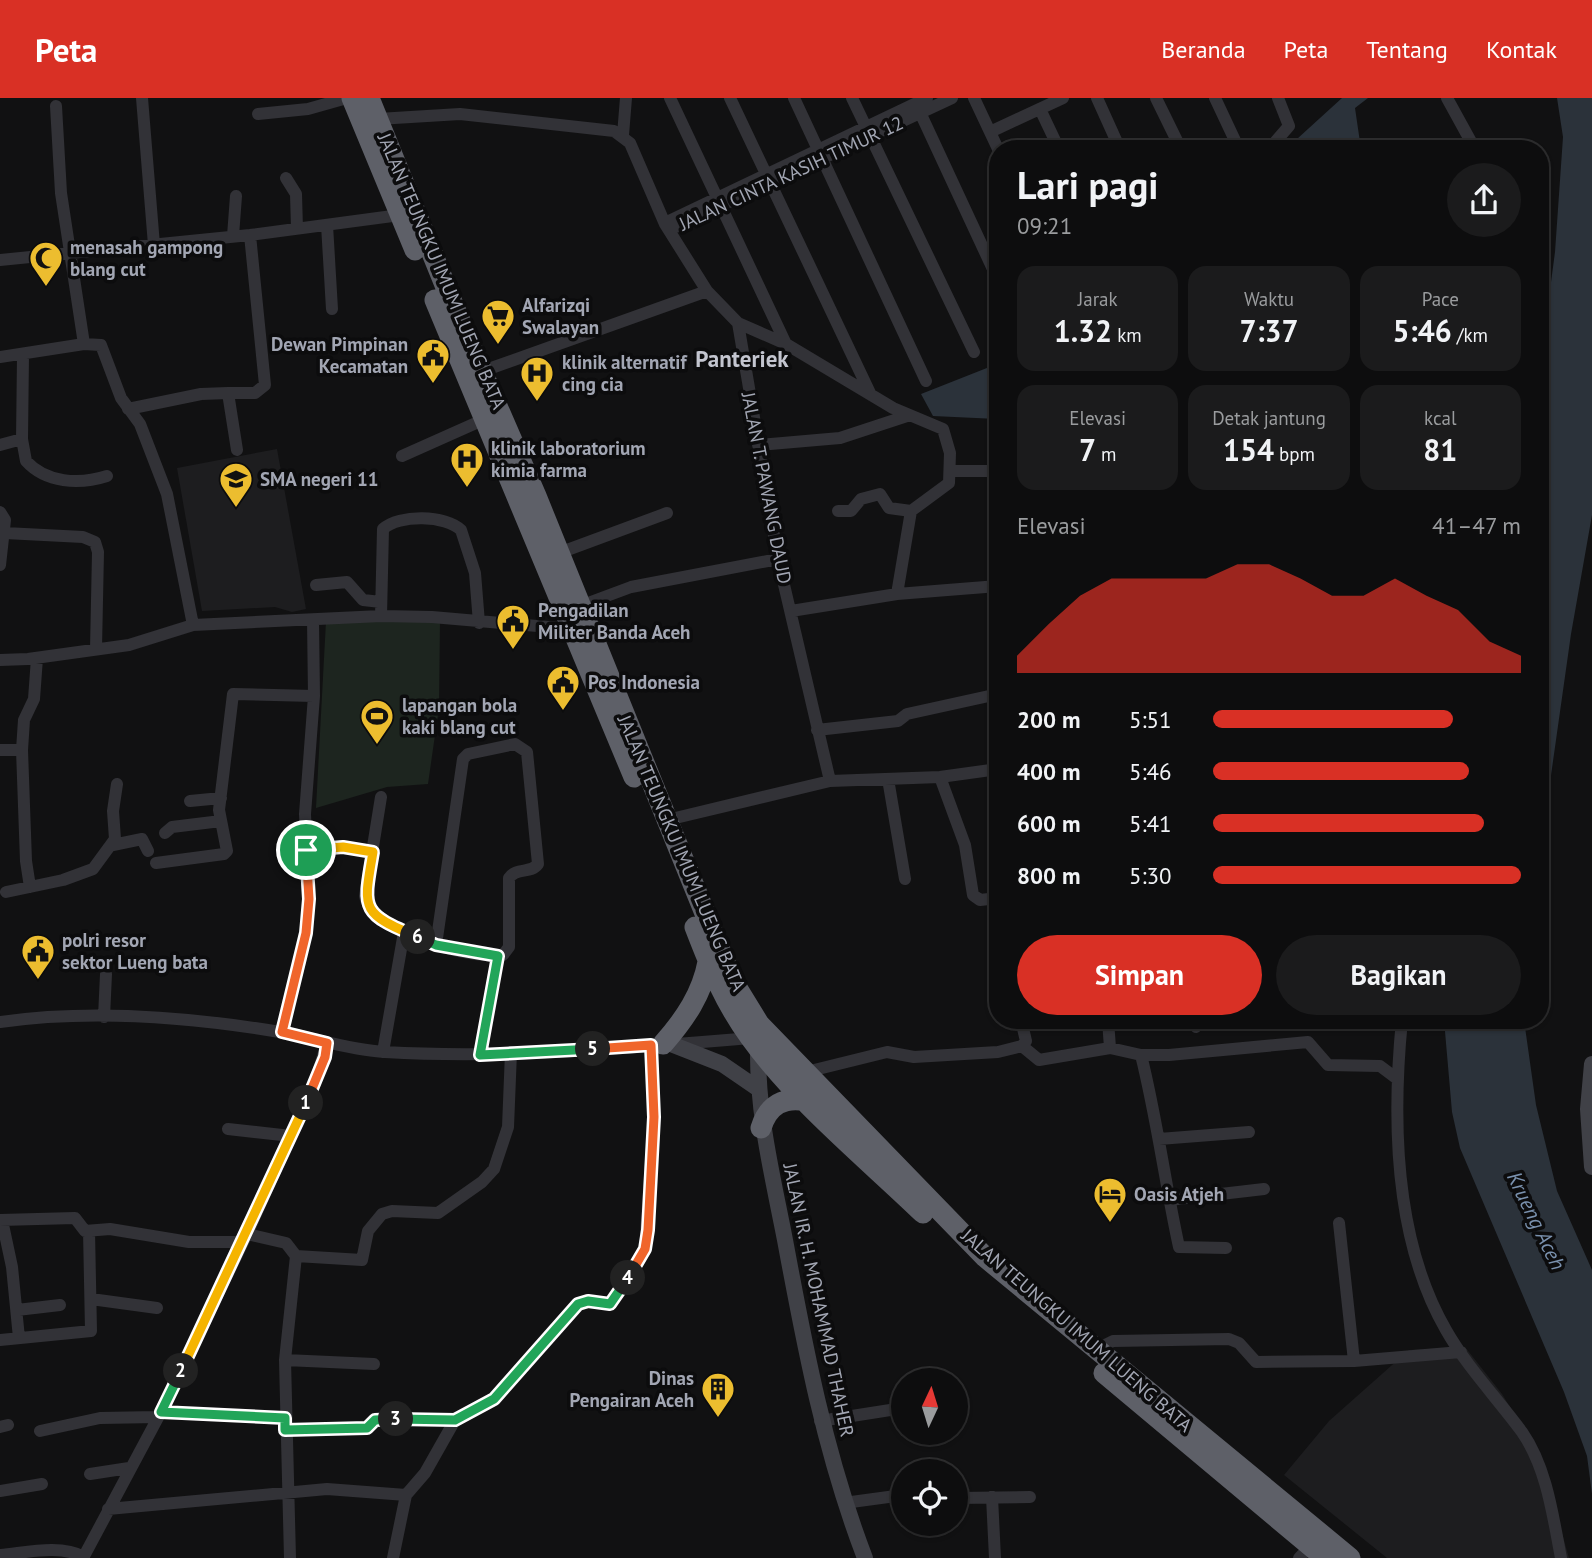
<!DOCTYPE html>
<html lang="id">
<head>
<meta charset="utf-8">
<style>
	body { margin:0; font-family:"PT Sans",sans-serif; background:#1b1b1c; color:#f1f3f6; height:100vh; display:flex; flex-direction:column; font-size:26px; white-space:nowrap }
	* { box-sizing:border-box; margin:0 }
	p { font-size:23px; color:#9a9c9e }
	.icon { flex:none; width:38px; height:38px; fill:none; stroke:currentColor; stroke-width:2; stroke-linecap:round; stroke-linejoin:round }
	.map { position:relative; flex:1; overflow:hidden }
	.drawer { position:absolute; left:989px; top:42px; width:560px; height:889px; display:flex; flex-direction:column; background:#0d0d0e; border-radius:28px; box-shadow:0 2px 5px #0004,0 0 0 2px #2d2d2e }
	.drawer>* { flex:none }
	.needle { width:46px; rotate:4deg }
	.tools { position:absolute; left:891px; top:1270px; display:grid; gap:14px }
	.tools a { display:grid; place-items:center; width:77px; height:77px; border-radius:50%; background:#0d0d0e; box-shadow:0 2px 5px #0004,0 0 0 2px #2d2d2e; font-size:35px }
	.pin { position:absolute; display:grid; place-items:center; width:60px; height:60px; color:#fff; margin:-30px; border:4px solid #fff; border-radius:50%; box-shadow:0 2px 7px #0007 }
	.km { position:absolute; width:35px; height:35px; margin:-18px; border-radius:50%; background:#222; color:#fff; font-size:19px; line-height:35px; text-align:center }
	.round { display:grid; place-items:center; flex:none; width:74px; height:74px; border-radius:37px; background:#1b1b1c }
	.overview { display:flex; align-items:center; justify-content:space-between; height:119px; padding:0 28px }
	h1 { font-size:38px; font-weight:800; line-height:52px }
	.figures { display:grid; grid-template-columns:repeat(3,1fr); gap:10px; height:119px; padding:7px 28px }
	.figures div { display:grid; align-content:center; border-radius:18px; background:#1b1b1c; text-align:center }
	.figures b { font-size:30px; font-weight:800 }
	.figures small { font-size:19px; font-weight:400 }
	.figures p { font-size:19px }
	.chart { height:196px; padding:14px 28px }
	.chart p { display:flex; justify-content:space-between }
	.chart svg { width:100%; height:126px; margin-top:7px; fill:#d93025; opacity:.7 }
	.primary-button { display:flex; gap:14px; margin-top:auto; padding:14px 28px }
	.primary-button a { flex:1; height:80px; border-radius:42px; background:#d93025; color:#fff; font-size:28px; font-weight:800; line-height:80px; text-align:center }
	.primary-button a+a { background:#1b1b1c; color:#f1f3f6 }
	ul { padding:0 28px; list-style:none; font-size:23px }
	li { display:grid; grid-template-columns:112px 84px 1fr; align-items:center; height:52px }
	li i { height:18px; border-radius:9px; background:#d93025 }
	header { display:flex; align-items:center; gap:42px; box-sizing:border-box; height:98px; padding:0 35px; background:#d93025; color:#fff }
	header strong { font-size:33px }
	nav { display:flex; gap:38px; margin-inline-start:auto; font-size:24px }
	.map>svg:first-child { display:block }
	.built { fill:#1d1d1f }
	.green { fill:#1d251f }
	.water { fill:#2b323a }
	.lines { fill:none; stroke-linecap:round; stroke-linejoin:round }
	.street { stroke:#323237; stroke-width:12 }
	.secondary { stroke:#404147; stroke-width:16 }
	.highway { stroke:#5e6068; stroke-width:21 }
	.split-1-casing { stroke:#fff; stroke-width:14 }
	.split-2-casing { stroke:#fff; stroke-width:14 }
	.split-3-casing { stroke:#fff; stroke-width:14 }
	.split-4-casing { stroke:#fff; stroke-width:14 }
	.split-5-casing { stroke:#fff; stroke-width:14 }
	.split-6-casing { stroke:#fff; stroke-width:14 }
	.split-7-casing { stroke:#fff; stroke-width:14 }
	.split-1 { stroke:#f0652b; stroke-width:9 }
	.split-2 { stroke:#f5b400; stroke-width:9 }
	.split-3 { stroke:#22a559; stroke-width:9 }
	.split-4 { stroke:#22a559; stroke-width:9 }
	.split-5 { stroke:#f0652b; stroke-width:9 }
	.split-6 { stroke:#22a559; stroke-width:9 }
	.split-7 { stroke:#f5b400; stroke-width:9 }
	.labels { text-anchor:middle; stroke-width:7; stroke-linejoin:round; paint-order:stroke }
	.street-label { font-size:19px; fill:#a2a6b3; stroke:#0c0c0d }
	.poi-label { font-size:19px; font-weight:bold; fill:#a2a6b3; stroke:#0c0c0d; text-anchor:start }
	.water-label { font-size:21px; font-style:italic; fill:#7a91ae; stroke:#0c0c0d }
	.quarter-label { font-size:23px; font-weight:bold; fill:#c3c5cf; stroke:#0c0c0d }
</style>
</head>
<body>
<header>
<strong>Peta</strong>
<nav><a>Beranda</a><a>Peta</a><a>Tentang</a><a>Kontak</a></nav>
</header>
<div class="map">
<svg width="1592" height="1460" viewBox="0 0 1592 1460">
	<rect width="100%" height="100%" fill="#111112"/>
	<path class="built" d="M277 351 306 511 292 514 275 509 202 513 177 370Z
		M1465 1249 1502 1296 1540 1357 1569 1460H1387L1284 1377 1329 1323 1409 1252Z"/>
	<path class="green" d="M440 522 439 609 428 686 387 689 316 710 326 523Z"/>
	<path class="water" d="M1342 0H1368L1355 10 1361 51H1286Z
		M1557 0H1592V417L1571 536 1540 755V267L1555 154 1563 39Z
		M997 266V321L933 318 921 296Z
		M1444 922H1524L1536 1007 1557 1093 1592 1172V1396L1587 1358 1564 1294 1460 1050 1452 1014Z"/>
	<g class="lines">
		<path class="street" d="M142 0 154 147
			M670 0 786 246
			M730 0 871 297
			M794 0 926 283
			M852 0 974 254
			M974 0 990 34 1063 0
			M1097 0 1120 51
			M1156 0 1181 51
			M1215 0 1239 51
			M1447 0 1475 51
			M56 8 61 95 84 246
			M918 10 998 182
			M1040 11 1059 51
			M258 16 308 11 347 0
			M378 21 460 16 614 33 630 45 665 126 707 193 738 225 778 461 830 683
			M990 34 998 51
			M623 37 626 0
			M1269 51 1289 28 1278 0
			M286 80 296 96 297 131
			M665 125 927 0
			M327 127 332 211
			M669 132 952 0
			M233 138 236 98
			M0 162 250 137 400 117
			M738 225 786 246 893 310 943 331 950 355 949 385 911 413 897 496
			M0 259 84 246 101 247 121 300 140 326 167 396 193 527
			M483 273 707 193
			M228 295H255L265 287 250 137
			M128 311 201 296 228 295 237 352
			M22 341 26 363C46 385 79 387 107 378
			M0 347 22 341 23 258
			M758 347 840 340 910 317
			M402 358 485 321
			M952 373H998
			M838 413H851L861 401 880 396 889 410 911 413
			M0 414 5 422 0 467
			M5 435 83 439 95 444 98 454 96 551
			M559 455 667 415
			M316 487 347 484 363 502 381 504
			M580 508 631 489 778 461
			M791 513 897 496 998 488
			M381 518 383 431C399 416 446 417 461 432L475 475 479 525
			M0 562 28 561 129 547 193 527 381 518 432 519 572 531
			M817 632 898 623 907 616 998 596
			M0 652H22
			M940 679 965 747 973 797 980 802 998 800
			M888 681 905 781
			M381 699 365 798C372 834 470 862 503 857L509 849V780C516 769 531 776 538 766L527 654 515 646 468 656 463 661 436 847
			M190 703 221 700
			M667 722 830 683 940 679 998 671
			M165 735 172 729 221 723
			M113 747 142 741 148 753
			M306 753 343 749 373 753
			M156 765 224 756 227 753 219 712 233 596 314 598
			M30 789 26 763 22 652 24 622 34 601 37 560
			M6 794 63 782 93 771 115 741 113 713 117 686
			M104 919 106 876
			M1021 922 1026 943 1022 948
			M1108 922 1110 950 1141 957H1169L1308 944 1328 967 1380 968 1396 980
			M1195 922 1196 929
			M1402 922C1392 1023 1394 1142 1446 1232 1467 1269 1497 1300 1522 1334 1547 1370 1553 1419 1561 1460
			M0 924C91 911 190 919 280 934 315 940 349 952 385 954 506 961 629 950 751 940
			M282 935 306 835 309 801 305 716 314 598 313 522
			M1022 948 1039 962 1110 950
			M383 954 404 834
			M480 957 498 858
			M1141 957C1157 1021 1165 1085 1179 1149L1226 1150
			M806 974 887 954 914 959 998 954 1022 948
			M228 1031 291 1038
			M1159 1041 1249 1034
			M1169 1102 1264 1091
			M0 1122 75 1120 85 1133 110 1131 189 1144H243
			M2 1122 12 1169 19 1240
			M1339 1125 1354 1263
			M247 1136 286 1145 296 1158 285 1262 290 1460
			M296 1158 362 1162 368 1133 382 1116 392 1113 438 1115 482 1084 494 1071 508 1029 511 954
			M91 1201 157 1210
			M17 1212 60 1207
			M0 1242 91 1233 89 1133
			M1097 1251 1113 1243 1229 1241 1239 1245 1256 1264 1354 1263 1461 1254
			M285 1262 374 1266
			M161 1314 285 1320
			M820 1323 903 1310
			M0 1329 8 1327
			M285 1332 367 1330 378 1321 455 1322
			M40 1333 100 1320 157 1319
			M90 1376 129 1370
			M0 1393 42 1386
			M992 1399 995 1460
			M956 1400 1030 1399
			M844 1405 903 1397
			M108 1411 327 1391 406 1397
			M0 1457C25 1455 60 1446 84 1459
			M83 1460 161 1314 247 1136 315 984 327 945
			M393 1460 406 1397 425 1375 455 1322 494 1301 578 1206 588 1203 610 1206 645 1151 654 1019 651 947
			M1299 1460 1313 1445"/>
		<path class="secondary" d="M671 946 722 966 757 990
			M758 948C757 1016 772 1075 785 1142 805 1250 825 1356 865 1460
			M1592 966 1588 1011 1592 1069"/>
		<path class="highway" d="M352 0 415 152
			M369 0 454 209 536 398 732 882 759 926 985 1159 1350 1460
			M435 202 634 679
			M695 829C710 868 725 905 750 939 796 1003 866 1060 923 1115
			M663 946C685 921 702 896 708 864
			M761 1030C768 1007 784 998 807 1003
			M1104 1275 1325 1460"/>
	</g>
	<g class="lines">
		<defs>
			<path id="split-1" d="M306 1005 325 959 327 945 282 934 306 835 309 801 306 752"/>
			<path id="split-2" d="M181 1273 306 1005"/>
			<path id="split-3" d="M181 1273 161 1314 285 1320V1332L367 1330 375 1322 396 1321"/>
			<path id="split-4" d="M396 1321 455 1322 494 1301 578 1206 588 1203 610 1206 628 1180"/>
			<path id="split-5" d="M593 951 651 947 654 1019 648 1132 645 1151 628 1180"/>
			<path id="split-6" d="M418 839 436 847 498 858 480 957 593 951"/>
			<path id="split-7" d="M306 752 343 749 373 754C363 812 360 815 418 839"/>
		</defs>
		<use href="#split-1" class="split-1-casing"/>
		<use href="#split-2" class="split-2-casing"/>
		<use href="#split-3" class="split-3-casing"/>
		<use href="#split-4" class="split-4-casing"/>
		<use href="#split-5" class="split-5-casing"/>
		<use href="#split-6" class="split-6-casing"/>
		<use href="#split-7" class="split-7-casing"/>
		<use href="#split-1" class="split-1"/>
		<use href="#split-2" class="split-2"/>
		<use href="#split-3" class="split-3"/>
		<use href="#split-4" class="split-4"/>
		<use href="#split-5" class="split-5"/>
		<use href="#split-6" class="split-6"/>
		<use href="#split-7" class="split-7"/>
	</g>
	<defs>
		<symbol id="mosque-pin" viewBox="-11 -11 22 30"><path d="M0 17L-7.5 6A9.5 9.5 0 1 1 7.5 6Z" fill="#ecbd2f" stroke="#0c0c0d"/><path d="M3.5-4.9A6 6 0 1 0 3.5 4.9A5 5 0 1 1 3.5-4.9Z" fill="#111"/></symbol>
		<symbol id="supermarket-pin" viewBox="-11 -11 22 30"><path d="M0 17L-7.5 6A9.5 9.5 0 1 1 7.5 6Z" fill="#ecbd2f" stroke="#0c0c0d"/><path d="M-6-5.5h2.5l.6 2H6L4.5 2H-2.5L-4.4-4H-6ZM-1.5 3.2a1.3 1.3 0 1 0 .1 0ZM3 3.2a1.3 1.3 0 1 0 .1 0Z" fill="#111"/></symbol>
		<symbol id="civic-pin" viewBox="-11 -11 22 30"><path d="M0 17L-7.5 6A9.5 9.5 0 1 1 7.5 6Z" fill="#ecbd2f" stroke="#0c0c0d"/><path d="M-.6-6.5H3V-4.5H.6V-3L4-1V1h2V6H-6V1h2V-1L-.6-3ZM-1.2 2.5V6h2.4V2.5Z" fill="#111"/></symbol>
		<symbol id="hospital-pin" viewBox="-11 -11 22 30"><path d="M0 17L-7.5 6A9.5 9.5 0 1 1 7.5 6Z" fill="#ecbd2f" stroke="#0c0c0d"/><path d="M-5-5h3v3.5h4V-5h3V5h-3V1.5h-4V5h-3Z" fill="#111"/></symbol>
		<symbol id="school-pin" viewBox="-11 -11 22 30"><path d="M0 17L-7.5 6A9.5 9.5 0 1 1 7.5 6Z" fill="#ecbd2f" stroke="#0c0c0d"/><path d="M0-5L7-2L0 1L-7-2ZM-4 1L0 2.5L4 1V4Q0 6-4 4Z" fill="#111"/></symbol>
		<symbol id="stadium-pin" viewBox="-11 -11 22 30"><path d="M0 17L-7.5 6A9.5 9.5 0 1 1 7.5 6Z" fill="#ecbd2f" stroke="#0c0c0d"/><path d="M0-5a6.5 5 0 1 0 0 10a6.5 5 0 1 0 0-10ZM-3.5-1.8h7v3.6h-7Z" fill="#111"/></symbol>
		<symbol id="hotel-pin" viewBox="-11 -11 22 30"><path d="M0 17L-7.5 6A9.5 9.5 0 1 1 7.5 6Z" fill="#ecbd2f" stroke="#0c0c0d"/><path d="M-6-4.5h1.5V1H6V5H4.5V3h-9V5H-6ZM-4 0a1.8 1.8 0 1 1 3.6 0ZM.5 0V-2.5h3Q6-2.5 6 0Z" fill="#111"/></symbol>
		<symbol id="building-pin" viewBox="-11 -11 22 30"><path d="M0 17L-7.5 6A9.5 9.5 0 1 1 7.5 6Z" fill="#ecbd2f" stroke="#0c0c0d"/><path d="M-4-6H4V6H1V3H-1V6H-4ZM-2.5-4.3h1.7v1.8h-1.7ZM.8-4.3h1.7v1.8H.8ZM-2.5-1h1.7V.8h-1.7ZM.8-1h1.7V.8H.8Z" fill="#111"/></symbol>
	</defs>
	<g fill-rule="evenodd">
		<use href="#mosque-pin" x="27" y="141" width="38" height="52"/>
		<use href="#supermarket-pin" x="479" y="199" width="38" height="52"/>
		<use href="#civic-pin" x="414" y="238" width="38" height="52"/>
		<use href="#hospital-pin" x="518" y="256" width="38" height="52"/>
		<use href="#hospital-pin" x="448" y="342" width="38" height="52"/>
		<use href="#school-pin" x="217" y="362" width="38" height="52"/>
		<use href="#civic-pin" x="494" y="504" width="38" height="52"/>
		<use href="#civic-pin" x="544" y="565" width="38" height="52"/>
		<use href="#stadium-pin" x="358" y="599" width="38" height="52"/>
		<use href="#civic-pin" x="19" y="834" width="38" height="52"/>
		<use href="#hotel-pin" x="1091" y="1077" width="38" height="52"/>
		<use href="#building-pin" x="699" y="1272" width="38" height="52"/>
	</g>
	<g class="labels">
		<g class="street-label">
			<text transform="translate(791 75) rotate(-25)" y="7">JALAN CINTA KASIH TIMUR 12</text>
			<text transform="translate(442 173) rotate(67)" y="7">JALAN TEUNGKU IMUM LUENG BATA</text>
			<text transform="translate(767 390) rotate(79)" y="7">JALAN T. PAWANG DAUD</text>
			<text transform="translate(682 755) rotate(67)" y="7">JALAN TEUNGKU IMUM LUENG BATA</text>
			<text transform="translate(819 1202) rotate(78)" y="7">JALAN IR. H. MOHAMMAD THAHER</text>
			<text transform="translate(1077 1232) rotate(41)" y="7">JALAN TEUNGKU IMUM LUENG BATA</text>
		</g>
		<g class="poi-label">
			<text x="70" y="156">menasah gampong<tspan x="70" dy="22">blang cut</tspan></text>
			<text x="522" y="214">Alfarizqi<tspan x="522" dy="22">Swalayan</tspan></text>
			<text x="408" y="253" text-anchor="end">Dewan Pimpinan<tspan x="408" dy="22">Kecamatan</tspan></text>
			<text x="562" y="271">klinik alternatif<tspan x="562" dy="22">cing cia</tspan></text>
			<text x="491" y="357">klinik laboratorium<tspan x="491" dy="22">kimia farma</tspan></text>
			<text x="260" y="388">SMA negeri 11</text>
			<text x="538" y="519">Pengadilan<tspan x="538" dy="22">Militer Banda Aceh</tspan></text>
			<text x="588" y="591">Pos Indonesia</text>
			<text x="402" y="614">lapangan bola<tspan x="402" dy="22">kaki blang cut</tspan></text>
			<text x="62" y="849">polri resor<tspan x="62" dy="22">sektor Lueng bata</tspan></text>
			<text x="1134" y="1103">Oasis Atjeh</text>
			<text x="694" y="1287" text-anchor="end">Dinas<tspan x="694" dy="22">Pengairan Aceh</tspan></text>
		</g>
		<g class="water-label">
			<text transform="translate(1536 1123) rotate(64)" y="7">Krueng Aceh</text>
		</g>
		<g class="quarter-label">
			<text x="742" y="269">Panteriek</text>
		</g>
	</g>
</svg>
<div class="tools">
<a><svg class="needle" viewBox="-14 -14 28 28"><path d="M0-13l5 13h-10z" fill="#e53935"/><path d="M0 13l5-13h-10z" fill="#9a9c9e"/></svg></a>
<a><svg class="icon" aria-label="locate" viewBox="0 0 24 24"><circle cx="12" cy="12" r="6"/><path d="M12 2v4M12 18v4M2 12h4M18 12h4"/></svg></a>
</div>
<div class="pin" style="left:306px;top:752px;background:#1e9e55"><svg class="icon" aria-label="arrive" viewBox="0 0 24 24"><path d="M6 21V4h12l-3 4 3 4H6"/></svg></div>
<b class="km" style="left:306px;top:1005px">1</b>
<b class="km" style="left:181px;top:1273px">2</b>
<b class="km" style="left:396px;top:1321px">3</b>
<b class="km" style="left:628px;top:1180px">4</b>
<b class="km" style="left:593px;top:951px">5</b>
<b class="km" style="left:418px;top:839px">6</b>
<section class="drawer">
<div class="overview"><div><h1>Lari pagi</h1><p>09:21</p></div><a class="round"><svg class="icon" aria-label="share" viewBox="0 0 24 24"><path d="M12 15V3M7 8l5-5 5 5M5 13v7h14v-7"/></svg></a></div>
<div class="figures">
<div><p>Jarak</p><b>1.32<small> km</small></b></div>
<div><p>Waktu</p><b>7:37</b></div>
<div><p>Pace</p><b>5:46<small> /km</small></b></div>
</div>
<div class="figures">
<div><p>Elevasi</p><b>7<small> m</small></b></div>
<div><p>Detak jantung</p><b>154<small> bpm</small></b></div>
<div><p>kcal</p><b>81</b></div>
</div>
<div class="chart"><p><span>Elevasi</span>41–47 m</p>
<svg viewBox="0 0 160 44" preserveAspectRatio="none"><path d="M0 44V38L10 27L20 17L30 11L40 11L50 11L60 11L70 6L80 6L90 11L100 17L110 17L120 11L130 17L140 22L150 33L160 38V44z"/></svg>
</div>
<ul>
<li><b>200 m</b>5:51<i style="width:78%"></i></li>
<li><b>400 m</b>5:46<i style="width:83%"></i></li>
<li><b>600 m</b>5:41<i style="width:88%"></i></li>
<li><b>800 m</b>5:30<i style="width:100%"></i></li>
</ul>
<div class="primary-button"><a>Simpan</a><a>Bagikan</a></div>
</section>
</div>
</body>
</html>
